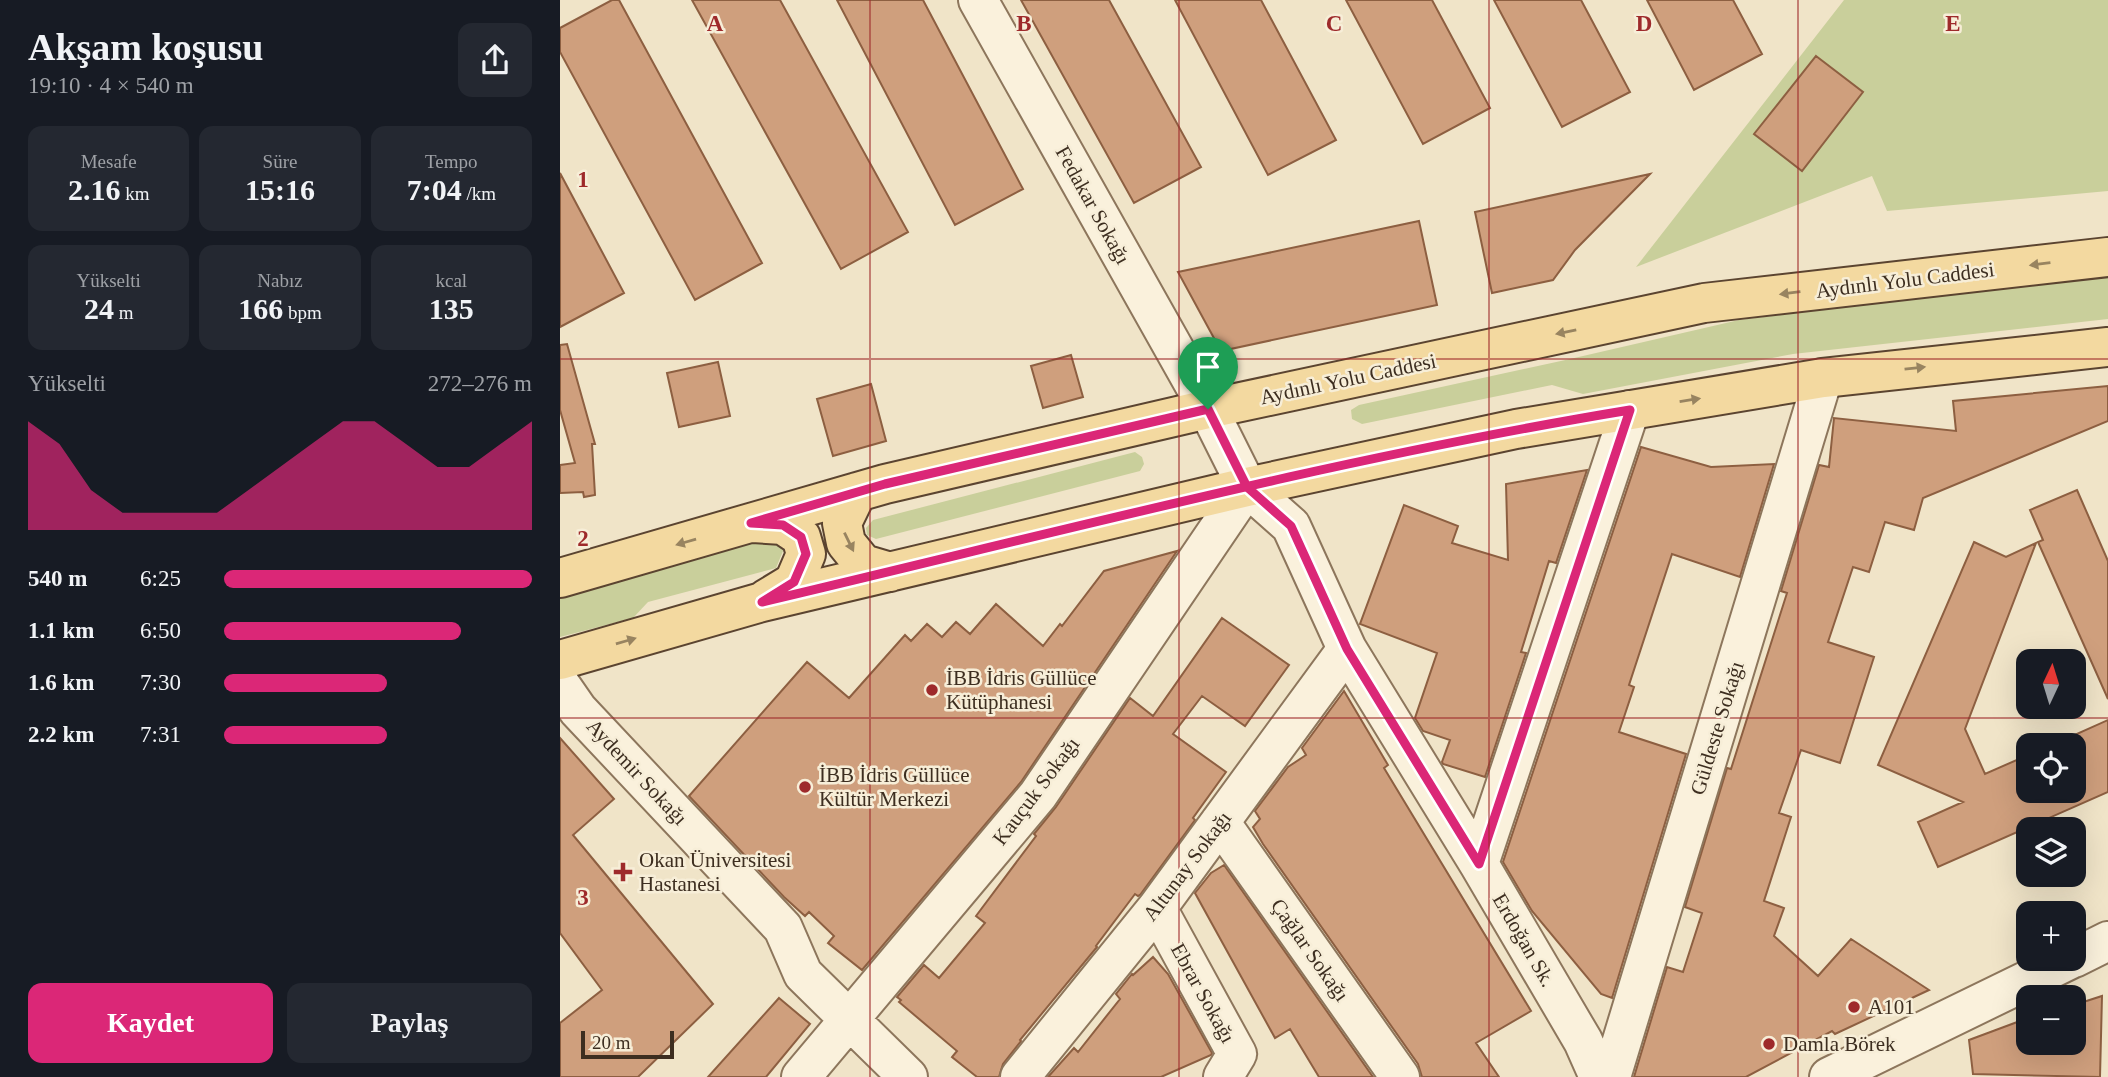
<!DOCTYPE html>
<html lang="tr">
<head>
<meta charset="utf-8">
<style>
	body { margin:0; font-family:"Times New Roman",serif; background:#242831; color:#f1f3f6; height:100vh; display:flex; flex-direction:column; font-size:26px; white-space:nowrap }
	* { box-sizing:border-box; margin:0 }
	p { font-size:23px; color:#9ea1a6 }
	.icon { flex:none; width:38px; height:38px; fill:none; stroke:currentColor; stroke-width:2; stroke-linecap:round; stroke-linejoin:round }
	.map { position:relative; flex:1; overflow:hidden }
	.sheet { display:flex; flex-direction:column; background:#171b24; width:560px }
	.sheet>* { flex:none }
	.needle { width:46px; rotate:4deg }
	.controls { position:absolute; left:1456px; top:649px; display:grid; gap:14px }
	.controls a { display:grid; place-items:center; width:70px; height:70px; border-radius:14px; background:#171b24; box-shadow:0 7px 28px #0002; font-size:35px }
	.scale { position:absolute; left:21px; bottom:18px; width:93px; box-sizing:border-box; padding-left:7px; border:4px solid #3d2e20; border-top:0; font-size:19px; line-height:24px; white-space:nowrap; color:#3d2e20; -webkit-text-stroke:5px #f7eed8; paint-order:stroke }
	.pin { position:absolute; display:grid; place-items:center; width:60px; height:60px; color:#fff; margin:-72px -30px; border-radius:50% 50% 50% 0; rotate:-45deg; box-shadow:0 0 7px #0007 }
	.pin .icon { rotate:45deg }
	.round { display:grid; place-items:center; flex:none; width:74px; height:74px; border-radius:14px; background:#242831 }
	.summary { display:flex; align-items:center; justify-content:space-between; height:119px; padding:0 28px }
	h1 { font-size:38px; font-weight:700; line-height:52px }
	.stats { display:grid; grid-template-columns:repeat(3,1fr); gap:10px; height:119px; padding:7px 28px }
	.stats div { display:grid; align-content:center; border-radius:14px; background:#242831; text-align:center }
	.stats b { font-size:30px; font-weight:700 }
	.stats small { font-size:19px; font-weight:400 }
	.stats p { font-size:19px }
	.chart { height:196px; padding:14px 28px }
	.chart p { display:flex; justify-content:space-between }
	.chart svg { width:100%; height:126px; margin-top:7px; fill:#db2777; opacity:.7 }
	.primary-button { display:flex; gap:14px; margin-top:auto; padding:14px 28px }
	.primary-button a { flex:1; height:80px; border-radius:14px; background:#db2777; color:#fff; font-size:28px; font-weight:700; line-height:80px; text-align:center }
	.primary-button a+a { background:#242831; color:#f1f3f6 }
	ul { padding:0 28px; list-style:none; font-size:23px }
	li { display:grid; grid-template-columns:112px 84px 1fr; align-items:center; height:52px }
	li i { height:18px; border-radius:9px; background:#db2777 }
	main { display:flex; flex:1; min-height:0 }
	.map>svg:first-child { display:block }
	.green { fill:#c9cf9b }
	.building { fill:#cf9f7d; stroke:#8d5f41; stroke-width:2 }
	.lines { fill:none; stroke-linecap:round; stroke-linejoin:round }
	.minor-casing { stroke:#8d765c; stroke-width:42 }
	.major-casing { stroke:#5b4430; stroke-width:42 }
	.minor { stroke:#faf1dc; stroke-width:38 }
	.major { stroke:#f3d9a0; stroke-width:38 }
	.oneway { fill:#988460 }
	.route-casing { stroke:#fff; stroke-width:14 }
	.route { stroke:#db2777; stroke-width:9 }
	.grid { fill:none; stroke:#9e2a2b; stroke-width:2; stroke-opacity:0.55 }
	.poi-dot { fill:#9e2a2b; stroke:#f7eed8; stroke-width:2.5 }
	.labels { text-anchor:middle; stroke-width:5; stroke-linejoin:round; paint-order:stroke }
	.street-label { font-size:21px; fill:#3d2e20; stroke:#f7eed8 }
	.poi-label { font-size:21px; fill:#3d2e20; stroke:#f7eed8; text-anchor:start }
	.grid-label { font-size:23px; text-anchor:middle; font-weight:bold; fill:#9e2a2b; stroke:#f7eed8; stroke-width:5; stroke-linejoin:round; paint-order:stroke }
</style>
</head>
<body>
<main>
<section class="sheet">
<div class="summary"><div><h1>Akşam koşusu</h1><p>19:10 · 4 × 540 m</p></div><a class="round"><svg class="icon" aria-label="share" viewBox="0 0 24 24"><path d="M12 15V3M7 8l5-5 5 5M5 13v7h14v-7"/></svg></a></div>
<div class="stats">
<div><p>Mesafe</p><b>2.16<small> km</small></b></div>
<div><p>Süre</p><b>15:16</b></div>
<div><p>Tempo</p><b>7:04<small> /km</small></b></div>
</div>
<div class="stats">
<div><p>Yükselti</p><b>24<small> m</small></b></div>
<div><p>Nabız</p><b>166<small> bpm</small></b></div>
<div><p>kcal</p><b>135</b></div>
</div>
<div class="chart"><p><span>Yükselti</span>272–276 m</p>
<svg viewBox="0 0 160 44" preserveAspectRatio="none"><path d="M0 44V6L10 14L20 30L30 38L40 38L50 38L60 38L70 30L80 22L90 14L100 6L110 6L120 14L130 22L140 22L150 14L160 6V44z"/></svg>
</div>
<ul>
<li><b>540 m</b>6:25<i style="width:100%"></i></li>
<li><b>1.1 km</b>6:50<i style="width:77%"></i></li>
<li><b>1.6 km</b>7:30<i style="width:53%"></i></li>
<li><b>2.2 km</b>7:31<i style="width:53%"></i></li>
</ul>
<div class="primary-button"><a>Kaydet</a><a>Paylaş</a></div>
</section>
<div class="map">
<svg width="1548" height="1077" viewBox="0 0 1548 1077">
	<rect width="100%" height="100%" fill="#f0e4c8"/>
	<path class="green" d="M1284 0H1548V191L1327 211 1312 176 1076 267Z
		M1548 276V319L1233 354 1023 394 992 385 802 424 792 419 791 410 799 405 1010 359 1179 320Z
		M575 452 582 457 584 464 580 471 316 539 307 535 306 528 313 520Z
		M217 534 223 551 216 568 88 602 73 618 0 637V589Z"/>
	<path class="building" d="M52 0H59L202 263 135 300 0 52V28Z
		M132 0H220L348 232 281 269Z
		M277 0H363L463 189 395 225Z
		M461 0H549L641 167 574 203Z
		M615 0H701L776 140 708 175Z
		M786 0H872L930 108 863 144Z
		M934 0H1021L1070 92 1002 127Z
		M1087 0H1173L1202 54 1134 90Z
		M1256 56 1303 92 1242 171 1194 134Z
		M0 173 64 293 0 327Z
		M1090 174 1015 250 993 280 932 293 915 212Z
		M859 221 877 305 661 351 618 272Z
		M7 344 35 444H32L35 495 24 497 23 492 0 493V465L15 463 0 410V345Z
		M511 355 523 397 483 408 471 366Z
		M158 362 170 416 119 427 107 373Z
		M311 384 326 441 273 456 257 399Z
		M1548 386V421L1363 498 1354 530 1325 522 1309 572 1293 567 1268 642 1314 657 1280 763 1241 750 1219 813 1231 817 1204 901 1224 908 1214 936 1258 976 1291 939 1369 990 1275 1034 1272 1031 1186 1077H1074L1107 967 1123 972 1142 913 1125 907 1167 768 1171 769 1227 593 1221 591 1259 465 1269 467 1274 418 1396 431 1393 401Z
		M1081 447 1151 467 1214 464 1180 577 1112 554 1069 685 1074 687 1059 732 1126 754 1052 998 1041 994 972 911 943 862Z
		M1027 470 996 563 989 561 961 652 966 653 925 777 883 764 882 762 890 740 863 731 855 718 877 653 800 624 844 505 898 526 892 543 948 560 946 484Z
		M1517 490 1548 561V699L1478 542 1483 540 1470 510Z
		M1414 542 1446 557 1476 543 1405 729 1425 774 1468 755V791H1514V746H1490L1548 720V792L1378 867 1358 822 1403 802 1318 765Z
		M617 551 461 782 302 970 268 943 274 936 249 912 245 916 224 897 129 796 247 662 289 698 345 635 351 641 367 624 382 637 396 622 410 634 436 604 483 646 500 624 502 626 544 571Z
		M662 618 729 665 685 726 642 696 613 734 666 772 633 818 635 820 580 895 578 896 575 894 536 946 537 947 460 1040 461 1041 443 1064 439 1077H417L392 1057 397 1051 339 1002 341 1000 337 997 364 965 379 978 425 923 416 916 476 836 474 834 496 807 570 698 593 716Z
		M784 691 828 765 824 768 971 1011 916 1043 939 1077H862L858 1064 703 844 693 827 700 819 695 811 728 767 746 755 742 748Z
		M0 738 54 799 13 835 153 1004 78 1077H0V1023L42 990 0 933Z
		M664 865 813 1077H759L730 1029 715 1038 635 893 651 873Z
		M593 957 608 974 652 1053 651 1055 601 1077H488L514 1048 518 1052 560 999 556 994 572 974 573 975Z
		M1542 996 1540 1077 1413 1074 1409 1040 1468 1018V1043H1514V1005Z
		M219 998 250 1024 206 1077H148Z"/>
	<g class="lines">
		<defs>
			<path id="minor" d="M418 0 648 409 687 487 731 526 787 649 919 864 1023 1041 1039 1077
				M0 684 18 710 223 928 243 974 348 1077
				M660 822 840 1077
				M919 864 1070 410
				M597 908 677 1054 663 1077
				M1514 958 1548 941
				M241 1077 478 795 687 487
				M460 1077 597 908 787 649
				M1051 1077 1263 378
				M1269 1077 1511 959"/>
			<path id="major" d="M297 492 282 523 286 543 303 564 330 572
				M193 523 223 525 241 537 246 554 234 582 206 599
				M0 578 325 484 648 409 1144 303 1548 257
				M0 660 202 602 687 487 956 429 1263 378 1548 347"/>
		</defs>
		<use href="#minor" class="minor-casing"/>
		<use href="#major" class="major-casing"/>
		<use href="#minor" class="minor"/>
		<use href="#major" class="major"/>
	</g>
	<defs><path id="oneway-solid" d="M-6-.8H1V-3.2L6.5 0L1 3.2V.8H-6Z" transform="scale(1.75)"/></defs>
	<g class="oneway">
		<use href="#oneway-solid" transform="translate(1480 264) rotate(173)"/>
		<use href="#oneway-solid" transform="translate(1230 293) rotate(173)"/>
		<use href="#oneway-solid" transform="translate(1006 332) rotate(168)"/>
		<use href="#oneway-solid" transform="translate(1355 368) rotate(-6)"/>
		<use href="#oneway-solid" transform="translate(1130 400) rotate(-9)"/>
		<use href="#oneway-solid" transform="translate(126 542) rotate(164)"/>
		<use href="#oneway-solid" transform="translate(289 542) rotate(64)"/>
		<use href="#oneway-solid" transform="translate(66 641) rotate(-16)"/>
	</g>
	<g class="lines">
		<defs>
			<path id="route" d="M648 409 325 484 191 523 223 525 241 537 246 554 234 582 202 602C490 534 778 458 1070 410L919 864 787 649 731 526 687 487 648 409"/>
		</defs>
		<use href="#route" class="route-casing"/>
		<use href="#route" class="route"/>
	</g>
	<path class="grid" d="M310 0V1077M619 0V1077M929 0V1077M1238 0V1077M0 359H1548M0 718H1548"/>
	<g class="poi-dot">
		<circle cx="372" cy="690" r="7"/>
		<circle cx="245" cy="787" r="7"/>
		<path d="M59.5 861.5h7v7h7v7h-7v7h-7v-7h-7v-7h7z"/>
		<circle cx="1294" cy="1007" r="7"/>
		<circle cx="1209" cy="1044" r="7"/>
	</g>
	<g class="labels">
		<g class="street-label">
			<text transform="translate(533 205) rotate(61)" y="7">Fedakar Sokağı</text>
			<text transform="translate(1345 280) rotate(-7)" y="7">Aydınlı Yolu Caddesi</text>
			<text transform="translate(788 379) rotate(-12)" y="7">Aydınlı Yolu Caddesi</text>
			<text transform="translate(1157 728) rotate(-73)" y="7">Güldeste Sokağı</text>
			<text transform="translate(77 772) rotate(47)" y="7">Aydemir Sokağı</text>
			<text transform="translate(476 791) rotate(-53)" y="7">Kauçuk Sokağı</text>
			<text transform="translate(627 866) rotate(-53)" y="7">Altunay Sokağı</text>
			<text transform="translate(964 940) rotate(60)" y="7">Erdoğan Sk.</text>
			<text transform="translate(750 950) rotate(55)" y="7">Çağlar Sokağı</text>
			<text transform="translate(643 993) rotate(61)" y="7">Ebrar Sokağı</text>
		</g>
		<g class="poi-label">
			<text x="386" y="685">İBB İdris Güllüce<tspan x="386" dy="24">Kütüphanesi</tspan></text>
			<text x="259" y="782">İBB İdris Güllüce<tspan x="259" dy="24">Kültür Merkezi</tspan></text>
			<text x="79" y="867">Okan Üniversitesi<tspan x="79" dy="24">Hastanesi</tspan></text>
			<text x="1308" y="1014">A101</text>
			<text x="1223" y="1051">Damla Börek</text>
		</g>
	</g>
	<g class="grid-label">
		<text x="155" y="31">A</text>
		<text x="464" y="31">B</text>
		<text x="774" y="31">C</text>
		<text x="1084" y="31">D</text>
		<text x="1393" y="31">E</text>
		<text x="23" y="187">1</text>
		<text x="23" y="546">2</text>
		<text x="23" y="905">3</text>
	</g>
</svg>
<div class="controls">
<a><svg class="needle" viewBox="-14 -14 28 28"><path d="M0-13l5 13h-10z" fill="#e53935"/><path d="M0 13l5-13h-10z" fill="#9ea1a6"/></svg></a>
<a><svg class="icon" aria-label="locate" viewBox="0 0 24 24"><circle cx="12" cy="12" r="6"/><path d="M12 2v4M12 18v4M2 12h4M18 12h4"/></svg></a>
<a><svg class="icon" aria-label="layers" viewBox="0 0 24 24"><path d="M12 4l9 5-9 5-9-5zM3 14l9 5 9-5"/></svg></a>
<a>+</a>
<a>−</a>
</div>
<div class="scale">20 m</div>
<div class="pin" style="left:648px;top:409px;background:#1e9e55"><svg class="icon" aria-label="arrive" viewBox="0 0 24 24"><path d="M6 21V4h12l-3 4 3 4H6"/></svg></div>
</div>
</main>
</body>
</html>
